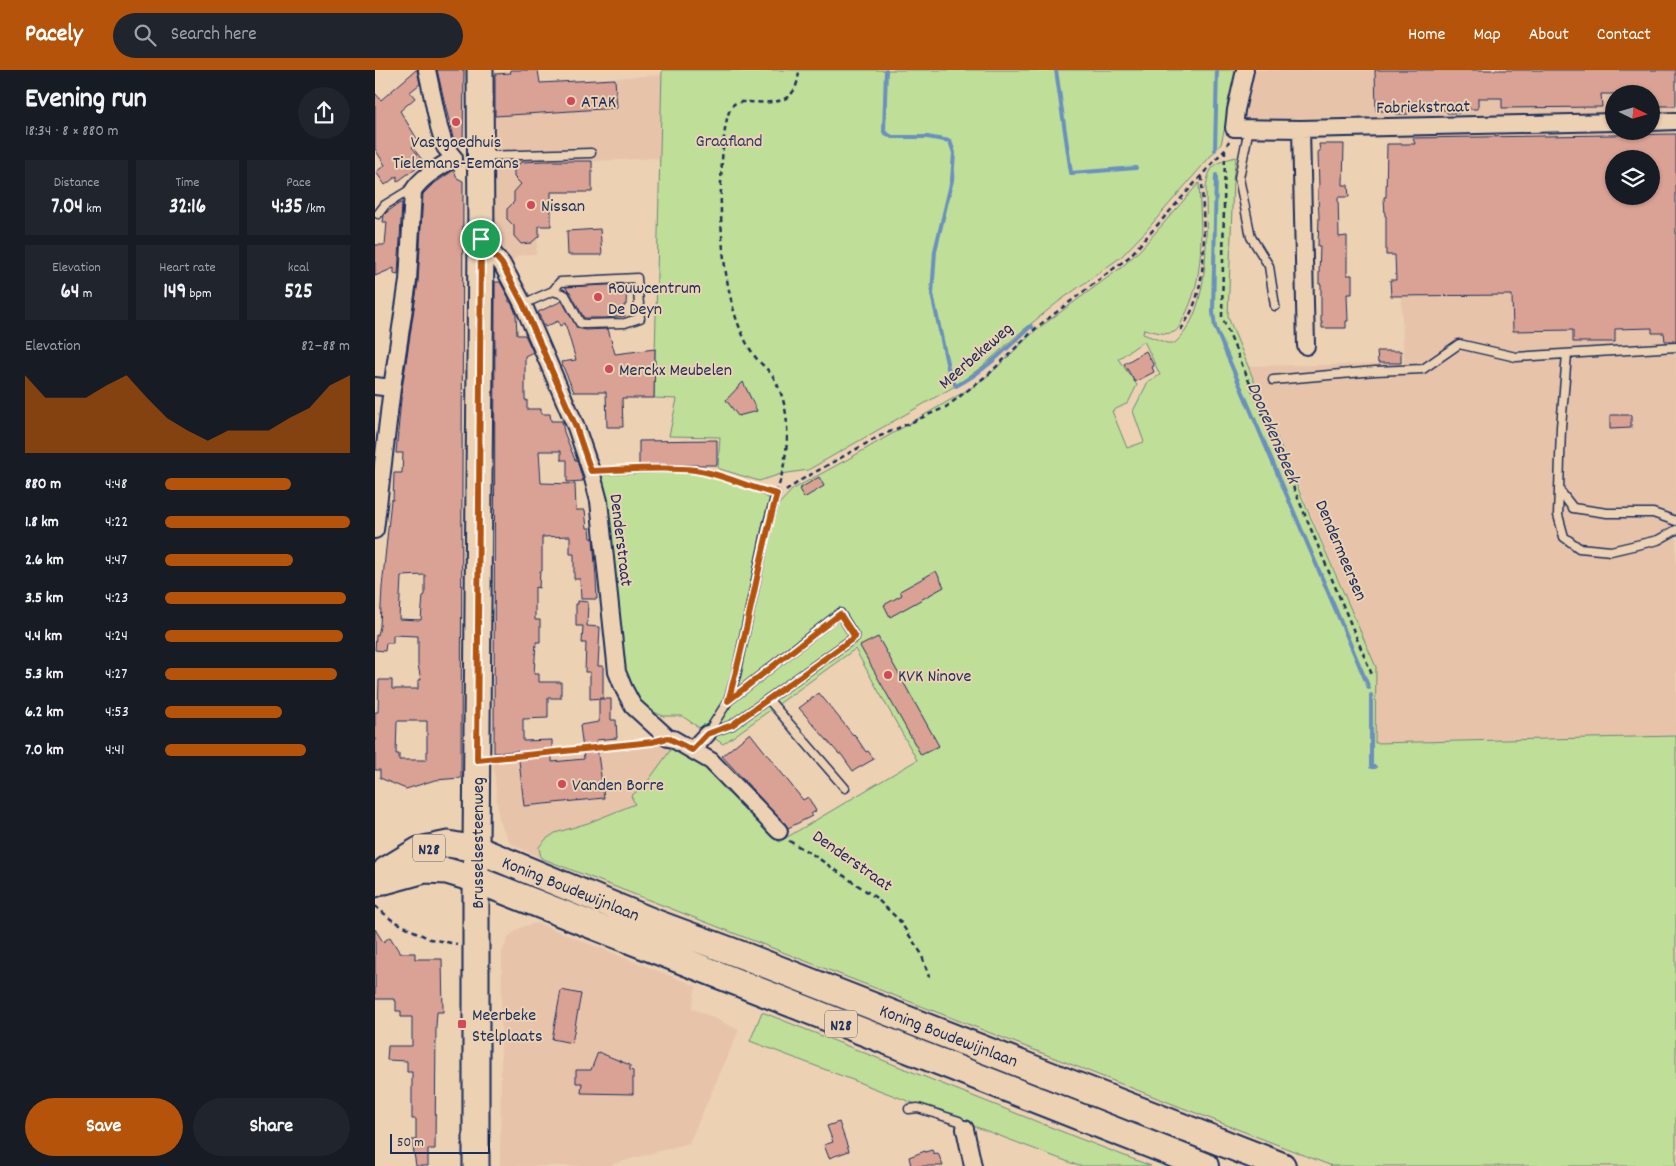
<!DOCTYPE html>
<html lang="en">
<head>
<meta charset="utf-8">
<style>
	body { margin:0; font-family:Dekko,sans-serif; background:#20242c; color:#f1f3f6; height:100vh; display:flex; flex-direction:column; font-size:19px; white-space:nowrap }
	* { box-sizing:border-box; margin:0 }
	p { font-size:16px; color:#9ea1a6 }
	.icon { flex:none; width:28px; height:28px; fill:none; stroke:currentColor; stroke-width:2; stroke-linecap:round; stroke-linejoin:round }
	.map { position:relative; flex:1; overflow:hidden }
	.sheet { display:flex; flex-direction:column; background:#171b24; width:375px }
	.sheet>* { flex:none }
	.needle { width:32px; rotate:95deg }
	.fabs { position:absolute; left:1230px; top:15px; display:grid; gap:10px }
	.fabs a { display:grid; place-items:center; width:55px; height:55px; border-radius:50%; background:#171b24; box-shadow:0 1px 4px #0004; font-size:25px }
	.scale { position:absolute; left:15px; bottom:12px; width:100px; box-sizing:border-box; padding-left:5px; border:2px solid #1b2f5e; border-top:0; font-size:14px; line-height:18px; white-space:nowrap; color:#1b2f5e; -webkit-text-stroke:4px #ecd1b3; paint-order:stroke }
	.pin { position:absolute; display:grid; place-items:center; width:42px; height:42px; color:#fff; margin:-21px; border:2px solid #fff; border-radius:50%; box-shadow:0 1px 5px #0007 }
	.round { display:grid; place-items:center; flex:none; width:52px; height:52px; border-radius:26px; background:#20242c }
	.summary { display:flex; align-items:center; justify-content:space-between; height:85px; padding:0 25px }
	h1 { font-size:28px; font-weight:800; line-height:38px }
	.stats { display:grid; grid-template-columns:repeat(3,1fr); gap:8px; height:85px; padding:5px 25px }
	.stats div { display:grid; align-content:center; border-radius:0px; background:#20242c; text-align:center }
	.stats b { font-size:21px; font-weight:800 }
	.stats small { font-size:14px; font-weight:400 }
	.stats p { font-size:14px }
	.chart { height:140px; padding:10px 25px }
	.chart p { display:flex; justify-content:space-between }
	.chart svg { width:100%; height:90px; margin-top:5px; fill:#b45309; opacity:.7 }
	.button { display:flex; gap:10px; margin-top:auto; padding:10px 25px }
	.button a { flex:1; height:58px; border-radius:30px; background:#b45309; color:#fff; font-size:20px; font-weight:800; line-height:58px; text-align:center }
	.button a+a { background:#20242c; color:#f1f3f6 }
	ul { padding:0 25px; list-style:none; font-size:16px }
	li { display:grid; grid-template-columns:80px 60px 1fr; align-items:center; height:38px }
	li i { height:12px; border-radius:6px; background:#b45309 }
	header { display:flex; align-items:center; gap:30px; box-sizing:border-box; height:70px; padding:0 25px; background:#b45309; color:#fff }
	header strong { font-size:24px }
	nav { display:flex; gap:28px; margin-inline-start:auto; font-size:18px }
	.search { width:350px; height:45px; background:#20242c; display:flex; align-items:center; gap:12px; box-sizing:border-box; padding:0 18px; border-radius:28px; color:#9ea1a6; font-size:19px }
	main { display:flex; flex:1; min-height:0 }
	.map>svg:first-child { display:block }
	.built { fill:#e7c3aa; fill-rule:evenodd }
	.green { fill:#bfde97; stroke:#6d867a; fill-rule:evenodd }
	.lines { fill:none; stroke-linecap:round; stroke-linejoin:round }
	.stream { stroke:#6a90bd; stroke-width:4 }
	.building { fill:#daa294; stroke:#1b2f5e; fill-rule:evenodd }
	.service-casing { stroke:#1b2f5e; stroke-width:11 }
	.minor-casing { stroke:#1b2f5e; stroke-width:20 }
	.primary-casing { stroke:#1b2f5e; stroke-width:29 }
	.trunk-casing { stroke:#1b2f5e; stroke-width:30 }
	.path { stroke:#1b2f5e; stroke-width:2.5; stroke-dasharray:5 4; stroke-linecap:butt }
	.service { stroke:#ecd1b3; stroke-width:8 }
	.minor { stroke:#ecd1b3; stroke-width:16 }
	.primary { stroke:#ecd1b3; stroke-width:25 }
	.trunk { stroke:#ecd1b3; stroke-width:26 }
	.route-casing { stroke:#fff; stroke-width:10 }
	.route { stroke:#b45309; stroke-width:6 }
	.poi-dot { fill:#d1495b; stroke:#ecd1b3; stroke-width:2 }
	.labels { text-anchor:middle; stroke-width:4; stroke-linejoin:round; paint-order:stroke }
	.shield { fill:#ecd1b3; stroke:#5a6078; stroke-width:1 }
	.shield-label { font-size:16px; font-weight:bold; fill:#1b2f5e }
	.poi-label { font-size:18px; fill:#1b2f5e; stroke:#ecd1b3; text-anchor:start }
	.street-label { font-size:18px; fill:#1b2f5e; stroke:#ecd1b3 }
	.park-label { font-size:18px; fill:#2b4064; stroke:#ecd1b3 }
	.water-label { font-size:19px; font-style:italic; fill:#283f6e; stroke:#ecd1b3 }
</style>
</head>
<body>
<header>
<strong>Pacely</strong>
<div class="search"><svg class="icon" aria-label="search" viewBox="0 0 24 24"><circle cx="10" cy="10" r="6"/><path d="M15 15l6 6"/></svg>Search here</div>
<nav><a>Home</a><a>Map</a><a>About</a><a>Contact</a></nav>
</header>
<main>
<section class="sheet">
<div class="summary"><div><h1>Evening run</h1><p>18:34 · 8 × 880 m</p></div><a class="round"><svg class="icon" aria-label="share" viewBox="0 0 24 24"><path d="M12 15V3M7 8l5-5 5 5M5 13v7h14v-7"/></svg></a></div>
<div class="stats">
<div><p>Distance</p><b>7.04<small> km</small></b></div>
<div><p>Time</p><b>32:16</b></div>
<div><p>Pace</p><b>4:35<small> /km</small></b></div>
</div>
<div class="stats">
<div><p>Elevation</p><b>64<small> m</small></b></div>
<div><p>Heart rate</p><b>149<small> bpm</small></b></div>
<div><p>kcal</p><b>525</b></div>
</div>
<div class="chart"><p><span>Elevation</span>82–88 m</p>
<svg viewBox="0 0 160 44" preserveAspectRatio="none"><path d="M0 44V6L10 17L20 17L30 17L40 11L50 6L60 17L70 27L80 33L90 38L100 33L110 33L120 33L130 27L140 22L150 11L160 6V44z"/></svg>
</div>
<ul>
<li><b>880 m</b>4:48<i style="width:68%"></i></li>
<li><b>1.8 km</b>4:22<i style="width:100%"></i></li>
<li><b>2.6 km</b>4:47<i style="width:69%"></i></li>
<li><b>3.5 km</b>4:23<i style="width:98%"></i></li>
<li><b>4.4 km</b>4:24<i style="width:96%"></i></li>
<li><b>5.3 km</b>4:27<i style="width:93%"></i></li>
<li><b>6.2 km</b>4:53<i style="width:63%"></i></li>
<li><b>7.0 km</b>4:41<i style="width:76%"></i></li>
</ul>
<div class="button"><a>Save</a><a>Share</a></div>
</section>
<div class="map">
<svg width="1301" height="1096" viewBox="0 0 1301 1096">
	<rect width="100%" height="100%" fill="#ecd1b3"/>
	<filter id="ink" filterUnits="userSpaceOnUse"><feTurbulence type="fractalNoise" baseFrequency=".02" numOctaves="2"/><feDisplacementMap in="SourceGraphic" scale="10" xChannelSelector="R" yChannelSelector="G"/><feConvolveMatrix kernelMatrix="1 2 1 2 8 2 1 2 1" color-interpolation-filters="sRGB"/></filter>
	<g filter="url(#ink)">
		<path class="built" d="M876 0H1301V666L1000 673 1001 597 873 296 1029 294 1026 224 1024 68H863L868 31ZM1239 24H1276V61H1239ZM1239 89H1276V126H1239Z
			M287 5 285 88 217 91V122H176V156H164L161 184 144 185 134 193 123 166 112 144 111 16Z
			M292 671 300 674 270 715 256 726 260 734 213 753 180 763 164 777 166 788 135 773 124 750 118 690Z
			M162 853 321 916 317 938 364 960 314 1073 238 1094V1096H125L127 882 134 866 147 857Z"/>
		<path class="green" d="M287 0H863L846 74 770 162 746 187 683 232 647 261 608 296 580 316 433 400 406 404 384 411 345 399 343 397 345 367 294 366 302 329 279 328Z
			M861 87 858 110 853 247 922 416 1001 597 1000 673 1301 666V1096H957L166 788 164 777 170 770 180 763 213 753 260 734 256 726 270 715 300 674 330 695 354 724 404 772 542 690 480 579 348 674 307 646H288L270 638 259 627 252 613 226 405C260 405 309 398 341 407 363 412 385 423 404 434L418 419 475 388 596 318 615 304 661 260 747 197 766 179 824 113C826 159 831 208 808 249 806 254 804 259 799 262 791 266 778 261 769 259L768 264 792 273H800C837 240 831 162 831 117 834 95 841 92 861 87ZM769 271 785 305 773 312 758 341 769 372 752 378 737 341 753 333 762 315 743 289Z
			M387 942 703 1068 776 1096H704L375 971Z"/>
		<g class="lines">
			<path class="stream" d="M511 0 509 62 517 67H552L575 71 579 83 577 110 560 181 557 224 575 307 581 316C610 301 632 278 656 256L657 257
				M681 0 696 103 761 98
				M840 80 842 0
				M841 105 838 242 840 257 994 618
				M996 625V697H1000"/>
		</g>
		<path class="building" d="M41 0H42L45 14 35 22 40 28 25 41 44 72 37 77 49 92 22 112V106L10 115 1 102 10 95 0 79V23L6 30Z
			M62 0H89L88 75 82 76 79 72Z
			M135 0H163L165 13 240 9 242 38 120 46V4L136 3Z
			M1000 0H1301V36H1276V24H1226L1227 37 1127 38V28H1103V39H1084V43H1072V40H1033V44H1021V41H1001Z
			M1301 64V271H1290L1289 263H1277V258L1240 259V272H1198V260L1138 261 1137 225 1016 226 1015 210H1021L1020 185H1011V146H1010L1009 127H1011L1012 74H1040L1038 68ZM1239 89H1276V126H1239Z
			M944 74H969L968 113V115H973L974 127H963L964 167 972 166V205H977V224H972L973 251H971V258H947V252H946V214H944V205L945 176H943L944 147 943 127V118H944L943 81H945Z
			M169 91H217V122H176V156H164V166L156 173 146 174 139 166V156L132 149V139L139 132V122L146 114 139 107V100L146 92Z
			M79 100 82 108 88 111 86 708 60 710 31 719 5 708V700H0V642H3L4 610H17V619H43V610H46L43 595V566L18 565V573H11L10 581 0 580 1 565H3L5 556 7 517 16 430H18L19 403H27L28 383H21L27 319 43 212 48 124 57 115ZM50 505V525L48 526 46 550 24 549 26 506ZM22 651H52V690H24V684H21Z
			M25 133H27L23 205 19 204V198L0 206V175H10L12 152H8L9 145 12 142Z
			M225 159 227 185H193L192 161Z
			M120 212H125L134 228V232H136L141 244 142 265H150L158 282 150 286V330H152V339H166V344H175L176 351H187L189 362 200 390H202L208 411 192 412V390H186V381H164L166 413 200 414 201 440H210L212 458H215L216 468H218L221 508 222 529H206L205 509H199V484H195V466L167 467V501H165L164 518 160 517V550H165V572H161L159 604H164V612H186V628H173V648L148 649V671L177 670V692L209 689 205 655 224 652V629H236V650H241L242 668 221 670 229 728 149 736 143 681 119 683Z
			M252 214 251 235H249L250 246 230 248H209L195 222 190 217Z
			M187 231 202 258 210 260 233 259 240 284 280 279 279 328H247L248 357H232L231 322H199L186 292 201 290 190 253 185 256 183 251 170 257 163 242Z
			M771 281 779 296 777 297 779 302 760 312 749 294Z
			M1002 281H1026V293H1003Z
			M368 312 382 341 363 346 351 330Z
			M1235 345H1256V358L1235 359Z
			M342 370V395H264V371Z
			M444 407 449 416 429 428 424 419Z
			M561 501 569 517 515 547 509 535 527 525 525 521Z
			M203 531 213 532 212 556 225 557 223 596H228V628L215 629V602H210L211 573H207L208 556H201V534H203Z
			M503 567 564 676 546 685 485 576Z
			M444 623 478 665 479 664 491 682 493 681 499 689 478 701 466 684H464L424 638Z
			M375 663 428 730 433 727 441 741 436 744 437 746 413 758 347 686Z
			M0 859 8 872 15 867 25 883H40V889H67L68 942H62L61 956 60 1079H53V1096H41L37 1070H41V1049H37V1002H32V991L12 990 13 976H37V947H26V941H21V931H19V929H0Z
			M186 920 206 924 197 973 177 969Z
			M223 982 255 995V1000L258 1001V1024L206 1023 207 1013H201V1000H216Z
			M464 1052 474 1081 454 1088 449 1075 458 1072 452 1056Z
			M557 1080 559 1084 563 1083 568 1096H536L534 1087 550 1081V1082Z"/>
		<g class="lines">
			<defs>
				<path id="service" d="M874 58 864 108 876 167 894 196 900 236
					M108 86 216 83
					M3 144 10 135 38 118
					M148 234 178 221 185 212 262 208 265 248 250 253 210 254 205 253 190 225 178 221
					M1192 284 1186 357 1184 420 1198 438 1232 443H1278L1301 451
					M898 310 1000 301 1048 299 1084 274 1141 287 1301 277
					M1184 420 1183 445 1189 467 1204 478 1236 481 1283 470 1301 460
					M393 629 470 718
					M332 664 357 655 480 567 465 543 353 631
					M332 664 353 631 361 605 393 453 401 424
					M534 1039 543 1038 584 1051 590 1059"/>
				<path id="minor" d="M52 0 64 57 70 77 79 88
					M870 0 861 40 859 58 926 59 1239 52
					M1276 52 1301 51
					M926 59 931 276
					M106 169 127 194 148 234 201 357 216 401 224 431 242 602 249 619 258 636 293 668 298 669 336 691 404 761
					M0 316 17 318
					M0 460 17 318 33 211 38 121C46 107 65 97 79 88
					M317 680 332 664
					M590 1059 598 1096"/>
				<path id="primary" d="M10 811 50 800 72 801 102 810
					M0 814 11 800 44 780 73 774 101 779
					M101 1096V779L106 169 105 0"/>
				<path id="trunk" d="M101 779 283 854 372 887 907 1096
					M102 810 830 1096"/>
			</defs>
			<use href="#service" class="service-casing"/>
			<use href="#minor" class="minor-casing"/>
			<use href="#primary" class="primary-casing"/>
			<use href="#trunk" class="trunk-casing"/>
			<path class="path" d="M850 80 847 247 998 607
				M806 260C809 254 814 247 817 240 835 199 827 149 827 105
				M230 401C259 400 290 397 320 400 345 404 367 415 391 422
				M404 415C414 380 418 338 397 305 391 297 382 291 377 282 371 274 366 261 362 251 346 202 344 142 347 90 348 78 350 42 358 35 362 31 368 32 373 32 401 33 422 35 424 0
				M411 421 426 410 503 367 571 337 615 303 662 257 754 187 850 79 854 71
				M121 688 275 672
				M414 771 437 784 500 827 524 850 546 883 554 907
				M0 836 17 850 55 869 82 874"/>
			<use href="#service" class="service"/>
			<use href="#minor" class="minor"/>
			<use href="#primary" class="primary"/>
			<use href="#trunk" class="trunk"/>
		</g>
	</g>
	<g class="lines" filter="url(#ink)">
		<defs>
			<path id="route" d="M106 169 127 194 148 234 201 357 216 401C248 400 288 396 320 400 348 404 374 418 402 424 383 492 373 563 353 631L465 544 480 567 357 655 332 664 317 680 293 668 277 672 102 690Z"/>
		</defs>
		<use href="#route" class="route-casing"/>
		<use href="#route" class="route"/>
	</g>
	<g class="poi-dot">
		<circle cx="196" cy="31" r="5"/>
		<circle cx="81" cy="52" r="5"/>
		<circle cx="156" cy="135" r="5"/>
		<circle cx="223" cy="227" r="5"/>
		<circle cx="234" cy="299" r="5"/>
		<circle cx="513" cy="605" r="5"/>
		<circle cx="187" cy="714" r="5"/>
		<rect x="82" y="949" width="10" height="10" rx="2.5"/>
	</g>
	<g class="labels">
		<g class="shield">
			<rect x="38" y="764.5" width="32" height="27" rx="4"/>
			<rect x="450" y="940.5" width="32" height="27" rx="4"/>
		</g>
		<g class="shield-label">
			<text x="54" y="784">N28</text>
			<text x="466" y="960">N28</text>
		</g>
		<g class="poi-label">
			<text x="206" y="37">ATAK</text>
			<text x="81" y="77" text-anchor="middle">Vastgoedhuis<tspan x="81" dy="21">Tielemans-Eemans</tspan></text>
			<text x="166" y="141">Nissan</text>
			<text x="233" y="223">Rouwcentrum<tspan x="233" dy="21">De Deyn</tspan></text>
			<text x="244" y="305">Merckx Meubelen</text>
			<text x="523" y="611">KVK Ninove</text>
			<text x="197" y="720">Vanden Borre</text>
			<text x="97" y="950">Meerbeke<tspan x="97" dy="21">Stelplaats</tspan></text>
		</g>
		<g class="street-label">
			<text transform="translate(1048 36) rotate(-1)" y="6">Fabriekstraat</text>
			<text transform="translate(600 285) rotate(-41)" y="6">Meerbekeweg</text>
			<text transform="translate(247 470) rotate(83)" y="6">Denderstraat</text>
			<text transform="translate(967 480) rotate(67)" y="6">Dendermeersen</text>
			<text transform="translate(102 773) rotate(-90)" y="6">Brusselsesteenweg</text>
			<text transform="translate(478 790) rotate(35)" y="6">Denderstraat</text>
			<text transform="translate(196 818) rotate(22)" y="6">Koning Boudewijnlaan</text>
			<text transform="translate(574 965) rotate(21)" y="6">Koning Boudewijnlaan</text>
		</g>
		<g class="park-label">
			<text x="354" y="76">Graafland</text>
		</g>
		<g class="water-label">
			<text transform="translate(900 362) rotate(67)" y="7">Doorekensbeek</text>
		</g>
	</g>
</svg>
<div class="fabs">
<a><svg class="needle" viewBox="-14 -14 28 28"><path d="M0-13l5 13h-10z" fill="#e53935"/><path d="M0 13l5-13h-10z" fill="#9ea1a6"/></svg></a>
<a><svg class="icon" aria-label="layers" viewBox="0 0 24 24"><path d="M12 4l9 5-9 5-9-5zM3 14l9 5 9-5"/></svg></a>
</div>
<div class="scale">50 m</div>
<div class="pin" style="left:106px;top:169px;background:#1e9e55"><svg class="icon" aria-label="arrive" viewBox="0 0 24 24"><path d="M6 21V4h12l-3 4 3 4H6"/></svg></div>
</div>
</main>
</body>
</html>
